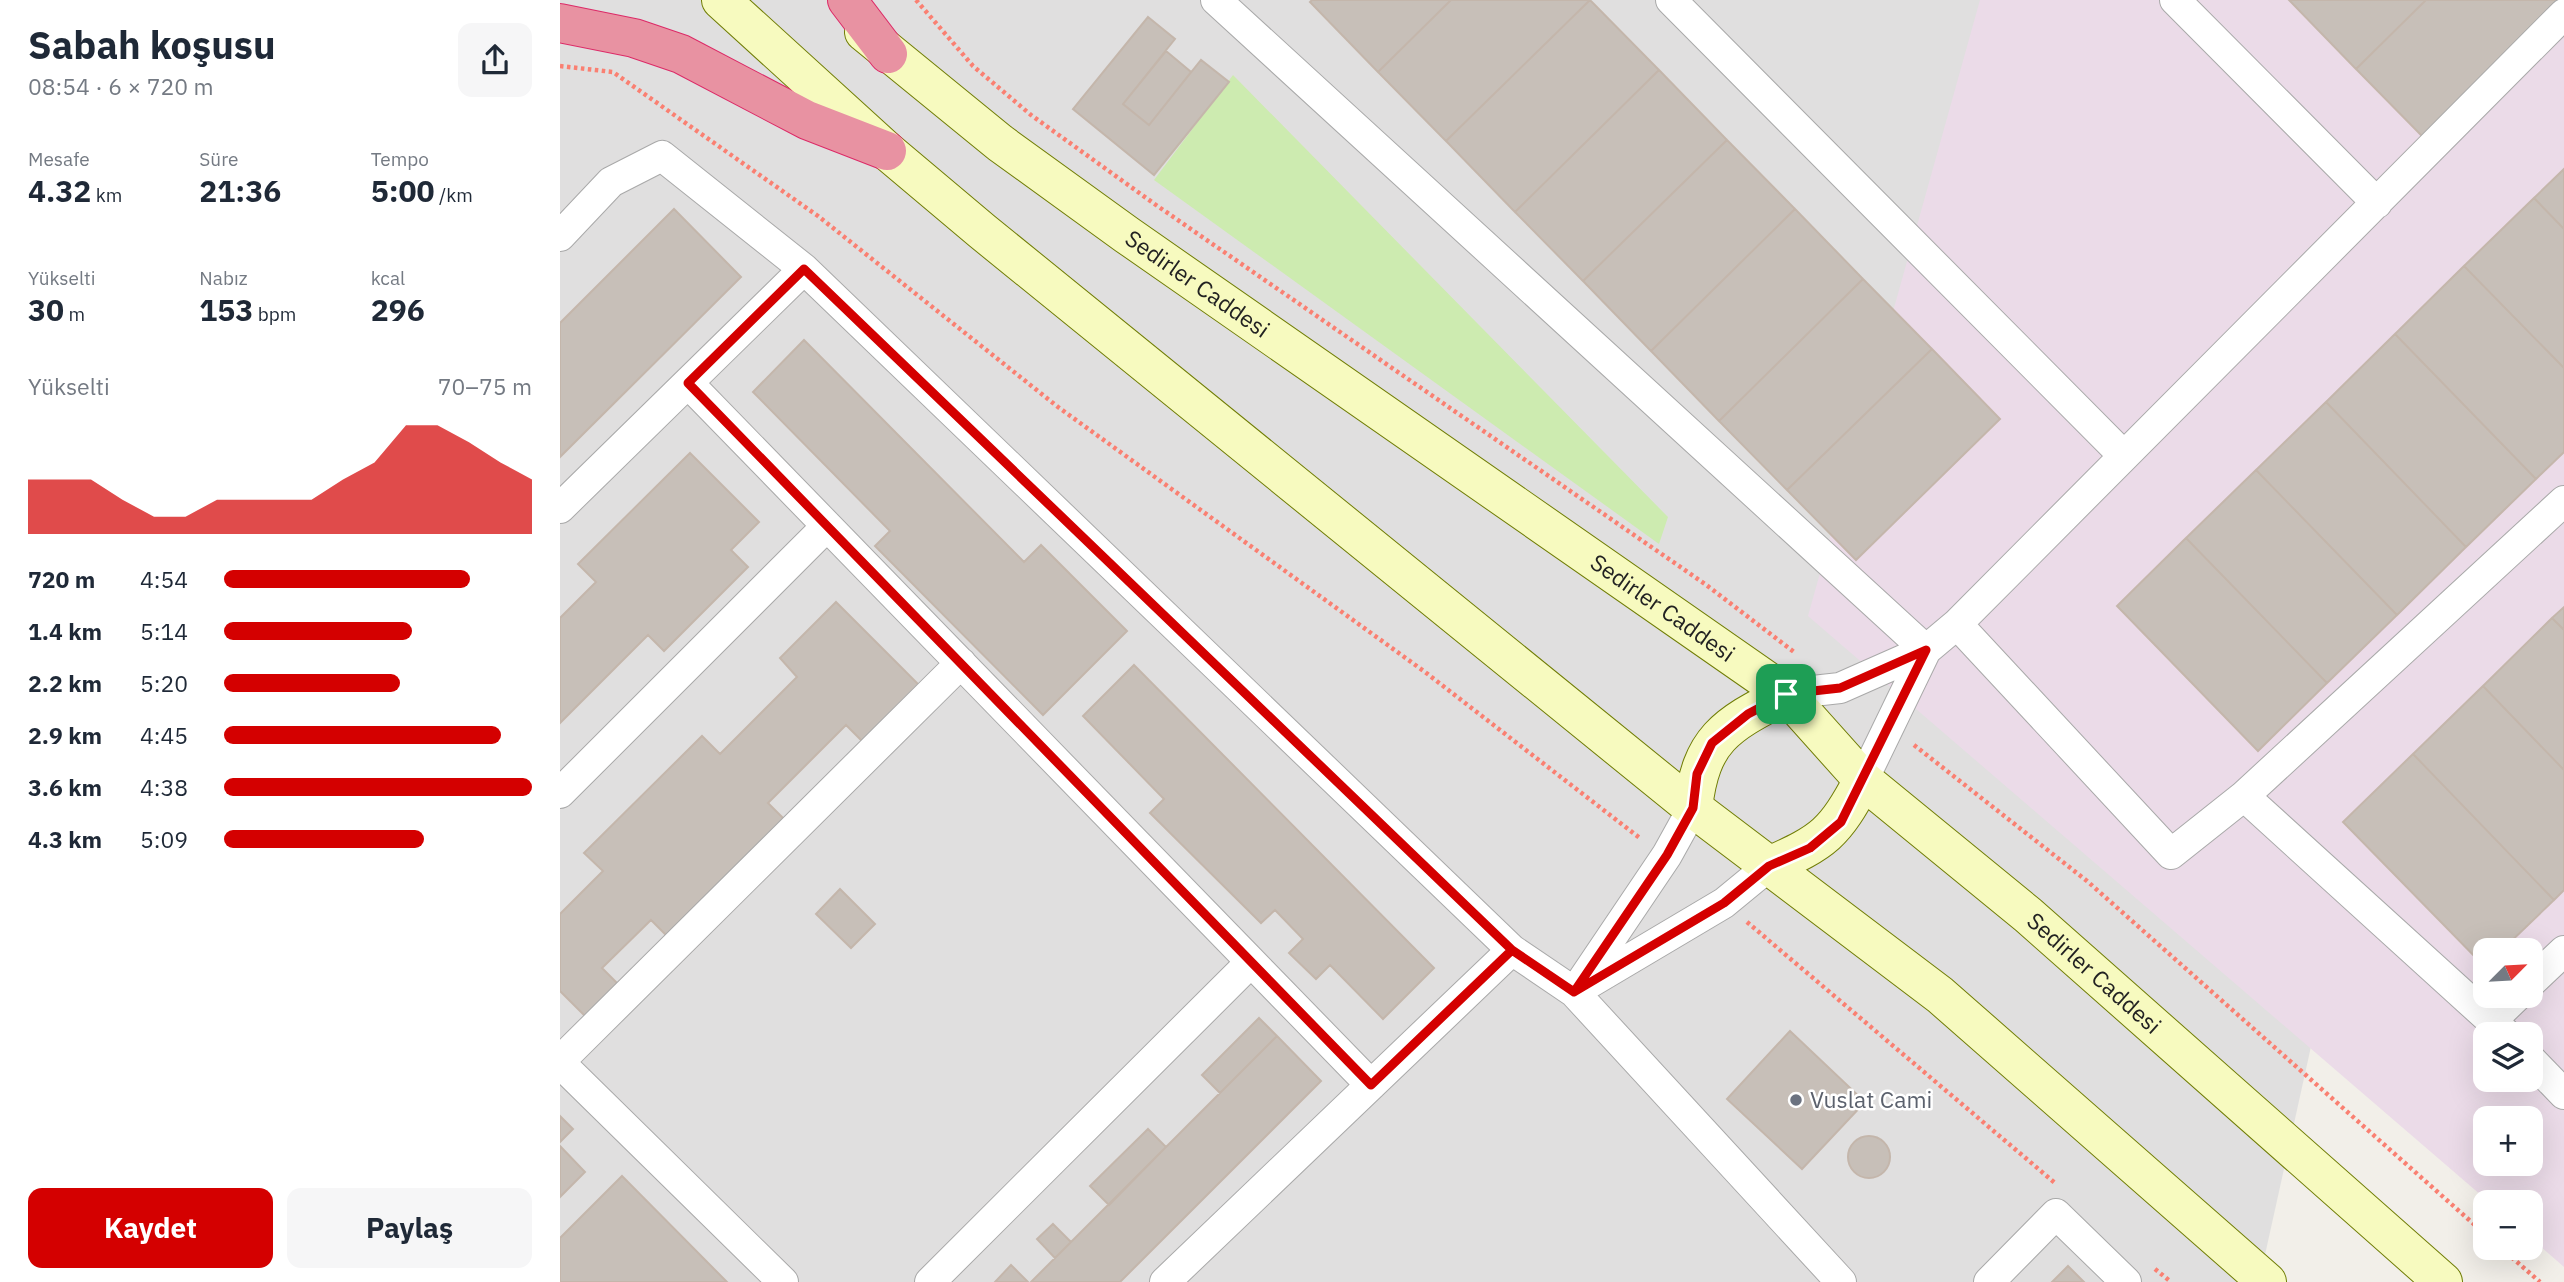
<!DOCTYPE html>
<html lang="tr">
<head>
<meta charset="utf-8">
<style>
	body { margin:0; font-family:"IBM Plex Sans",sans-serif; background:#f6f6f7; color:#1f2937; height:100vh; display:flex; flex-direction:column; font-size:26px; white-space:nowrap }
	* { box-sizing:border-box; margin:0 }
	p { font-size:23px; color:#747a83 }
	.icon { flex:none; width:38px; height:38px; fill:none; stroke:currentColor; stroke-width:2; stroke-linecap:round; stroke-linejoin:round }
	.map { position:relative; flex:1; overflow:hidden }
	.sheet { display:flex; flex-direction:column; background:#fff; width:560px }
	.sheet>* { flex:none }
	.needle { width:46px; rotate:66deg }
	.buttons { position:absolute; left:1913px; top:938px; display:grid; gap:14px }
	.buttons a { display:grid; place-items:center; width:70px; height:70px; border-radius:14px; background:#fff; box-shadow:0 7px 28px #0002; font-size:35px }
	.pin { position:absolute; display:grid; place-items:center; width:60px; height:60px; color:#fff; margin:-30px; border-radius:14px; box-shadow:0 4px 10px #0006 }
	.round { display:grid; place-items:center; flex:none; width:74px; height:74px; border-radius:14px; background:#f6f6f7 }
	.head { display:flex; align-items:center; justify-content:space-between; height:119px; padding:0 28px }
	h1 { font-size:38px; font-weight:700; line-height:52px }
	.metrics { display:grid; grid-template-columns:repeat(3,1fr); gap:10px; height:119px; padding:7px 28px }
	.metrics div { display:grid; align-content:center }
	.metrics b { font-size:30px; font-weight:700 }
	.metrics small { font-size:19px; font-weight:400 }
	.metrics p { font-size:19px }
	.chart { height:196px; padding:14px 28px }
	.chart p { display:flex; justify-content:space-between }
	.chart svg { width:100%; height:126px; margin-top:7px; fill:#d40000; opacity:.7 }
	.action { display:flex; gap:14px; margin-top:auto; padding:14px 28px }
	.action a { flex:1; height:80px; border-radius:14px; background:#d40000; color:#fff; font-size:28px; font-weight:700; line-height:80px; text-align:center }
	.action a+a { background:#f6f6f7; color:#1f2937 }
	ul { padding:0 28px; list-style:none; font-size:23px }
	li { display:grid; grid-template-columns:112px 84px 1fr; align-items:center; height:52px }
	li i { height:18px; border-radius:9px; background:#d40000 }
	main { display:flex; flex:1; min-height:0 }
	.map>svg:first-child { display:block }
	.residential { fill:#e0dfdf }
	.industrial { fill:#ebdbe8; fill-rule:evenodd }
	.grass { fill:#cdebb0 }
	.building { fill:#c7bfb8; stroke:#c4b6ab; stroke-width:2 }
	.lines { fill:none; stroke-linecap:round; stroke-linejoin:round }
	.street-casing { stroke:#a9a9a9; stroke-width:32 }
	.secondary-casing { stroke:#707d05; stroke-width:40 }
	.highway-casing { stroke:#dc2a67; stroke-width:40 }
	.path { stroke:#fa8072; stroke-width:4.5; stroke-dasharray:3.5 3.5; stroke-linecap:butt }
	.street { stroke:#fff; stroke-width:30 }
	.secondary { stroke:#f7fabf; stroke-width:38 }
	.highway { stroke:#e892a2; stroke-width:38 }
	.route-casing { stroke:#fff; stroke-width:14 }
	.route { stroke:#d40000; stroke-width:9 }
	.worship-dot { fill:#6b7280; stroke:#fff; stroke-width:2.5 }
	.labels { text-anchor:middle; stroke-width:5; stroke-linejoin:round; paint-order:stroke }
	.street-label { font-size:23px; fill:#222; stroke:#fff }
	.worship-label { font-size:23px; fill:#5b616d; stroke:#fff; text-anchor:start }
</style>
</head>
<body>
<main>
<section class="sheet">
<div class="head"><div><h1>Sabah koşusu</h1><p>08:54 · 6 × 720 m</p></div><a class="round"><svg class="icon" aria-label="share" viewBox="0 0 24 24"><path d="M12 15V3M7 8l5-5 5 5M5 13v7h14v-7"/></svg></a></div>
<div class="metrics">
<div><p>Mesafe</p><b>4.32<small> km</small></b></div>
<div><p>Süre</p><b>21:36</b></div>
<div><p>Tempo</p><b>5:00<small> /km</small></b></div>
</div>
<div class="metrics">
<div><p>Yükselti</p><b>30<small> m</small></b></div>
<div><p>Nabız</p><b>153<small> bpm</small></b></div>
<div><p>kcal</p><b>296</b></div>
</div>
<div class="chart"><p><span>Yükselti</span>70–75 m</p>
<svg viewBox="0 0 160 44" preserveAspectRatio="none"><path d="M0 44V25L10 25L20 25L30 32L40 38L50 38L60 32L70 32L80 32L90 32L100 25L110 19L120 6L130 6L140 12L150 19L160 25V44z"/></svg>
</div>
<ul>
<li><b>720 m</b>4:54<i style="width:80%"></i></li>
<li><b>1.4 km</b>5:14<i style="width:61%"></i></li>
<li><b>2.2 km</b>5:20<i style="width:57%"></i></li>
<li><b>2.9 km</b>4:45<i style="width:90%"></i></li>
<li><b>3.6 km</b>4:38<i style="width:100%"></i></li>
<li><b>4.3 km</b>5:09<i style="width:65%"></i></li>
</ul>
<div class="action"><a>Kaydet</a><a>Paylaş</a></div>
</section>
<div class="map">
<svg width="2004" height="1282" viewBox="0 0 2004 1282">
	<rect width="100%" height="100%" fill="#f2efe9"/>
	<path class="residential" d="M0 0H1982L1699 1282H0Z"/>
	<path class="industrial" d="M1420 0H2004V1267L1971 1238 1970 1202H1929L1248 616ZM1925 950H1970V996H1925ZM1925 1034H1970V1080H1925ZM1925 1118H1970V1164H1925Z"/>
	<path class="grass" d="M673 75 1108 517 1099 544 594 180Z"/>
	<path class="building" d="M752 0H891L818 72 750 2Z
		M891 0H1030L886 141 818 72Z
		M1030 0 1099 70 955 212 886 141Z
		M1729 0H1866L1796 69Z
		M1866 0H2004L1864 138 1796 69Z
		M588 17 615 39 563 104 589 125 641 60 669 82 594 175 513 109Z
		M606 51 631 72 589 125 563 104Z
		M1099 70 1167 140 1023 281 955 212Z
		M1167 140 1235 209 1091 351 1023 281Z
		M2004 169V229L1974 198Z
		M1974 198 2004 229V368L1904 266Z
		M114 209 181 277 0 457V323Z
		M1235 209 1303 279 1159 421 1091 351Z
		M1904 266 2004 368V452L1976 479 1835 334Z
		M1303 279 1372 349 1227 490 1159 421Z
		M1835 334 1976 479 1906 547 1766 402Z
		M244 340 464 562 481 545 567 631 483 715 315 546 330 531 193 392Z
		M1372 349 1440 419 1296 560 1227 490Z
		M1766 402 1906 547 1837 615 1696 470Z
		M130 453 199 522 171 550 188 567 104 651 88 635 0 723V618L36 582 18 564Z
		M1696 470 1837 615 1767 683 1626 538Z
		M1626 538 1767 683 1698 751 1557 606Z
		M276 602 362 688 306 745 286 725 208 803 228 823 111 940 91 920 42 968 62 988 30 1021 0 991V914L43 871 24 853 142 736 160 754 237 677 220 658Z
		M2004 607V630L1992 618Z
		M1992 618 2004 630V770L1923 686Z
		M574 665 874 968 823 1019 770 965 756 979 729 953 743 939 715 910 701 923 590 813 604 799 523 716Z
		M1923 686 2004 770V890L1994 900 1853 754Z
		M1853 754 1994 900 1942 950H1925V967L1783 822Z
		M280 889 315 924 291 948 256 914Z
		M699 1018 717 1036 660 1093 642 1075Z
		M1230 1031 1305 1102 1242 1169 1167 1099Z
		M717 1036 761 1081 560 1282H471Z
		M0 1116 13 1129 0 1142Z
		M588 1129 606 1147 549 1205 530 1186Z
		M1288 1157a21 21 0 1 1 42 0a21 21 0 1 1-42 0Z
		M0 1146 25 1172 0 1197Z
		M62 1176 167 1282H0V1238Z
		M493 1224 511 1242 495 1258 477 1239Z
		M451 1265 468 1282H435Z
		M1508 1266 1524 1282H1492Z"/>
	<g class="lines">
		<defs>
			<path id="street" d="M656 0 1366 650
				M1111 0 1564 456
				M1615 0 1817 203
				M0 236 51 182 102 156 244 269 952 950 1014 992 1281 1282
				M128 383 811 1085
				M0 508 244 269
				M1397 624 1611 854 1684 796 2004 501
				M1226 694 1280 688 1366 650 1397 624 2004 14
				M1303 780 1366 650
				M0 793 267 526
				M1684 796 1946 1034
				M1970 983 2004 951
				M1020 984 1107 855 1133 808
				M1014 992 1164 903 1209 866
				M1932 1020 1957 996
				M1970 1059 2004 1094
				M0 1061 401 663
				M0 1063 223 1282
				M370 1282 691 962
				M605 1282 952 950
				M1429 1282 1496 1214 1566 1282"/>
			<g id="secondary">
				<path d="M161 0 327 151 422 231 1133 808 1380 995 1707 1282"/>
				<path id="s1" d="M304 32 440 143 567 235 1226 694 1303 780 1468 915 1883 1282"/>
				<path d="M1133 808C1141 737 1167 725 1226 694"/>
				<path d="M1209 866C1265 841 1274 834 1303 780"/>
			</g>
			<path id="highway" d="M287 0 328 54
				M0 23 74 38 121 54 247 120 327 151"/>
		</defs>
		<use href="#street" class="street-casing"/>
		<use href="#secondary" class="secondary-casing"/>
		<use href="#highway" class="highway-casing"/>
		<path class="path" d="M356 0 413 66 471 115 596 205 1145 584 1234 652
			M0 66 53 72 258 216 498 407 865 672 1081 839
			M1354 745 1527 881 1925 1234
			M1187 922 1495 1183
			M1941 1248 1980 1282
			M1595 1269 1611 1282"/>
		<use href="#street" class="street"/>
		<use href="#secondary" class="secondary"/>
		<use href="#highway" class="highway"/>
	</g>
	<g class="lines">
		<defs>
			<path id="route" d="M1226 694 1188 714 1152 743 1137 774 1133 808 1107 855 1014 992 952 950 811 1085 128 383 244 269 952 950 1014 992 1164 903 1209 866 1250 848 1281 822 1366 650 1280 688 1226 694"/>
		</defs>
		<use href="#route" class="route-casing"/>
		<use href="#route" class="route"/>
	</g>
	<circle class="worship-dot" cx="1236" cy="1100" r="7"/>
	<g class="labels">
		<g class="street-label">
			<text dy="8" stroke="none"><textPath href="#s1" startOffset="418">Sedirler Caddesi</textPath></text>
			<text dy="8" stroke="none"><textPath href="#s1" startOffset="985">Sedirler Caddesi</textPath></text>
			<text dy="8" stroke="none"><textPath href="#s1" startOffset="1552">Sedirler Caddesi</textPath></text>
		</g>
		<g class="worship-label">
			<text x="1250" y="1108">Vuslat Cami</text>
		</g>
	</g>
</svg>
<div class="buttons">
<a><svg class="needle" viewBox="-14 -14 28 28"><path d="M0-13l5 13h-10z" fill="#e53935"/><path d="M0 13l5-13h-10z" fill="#747a83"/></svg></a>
<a><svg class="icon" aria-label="layers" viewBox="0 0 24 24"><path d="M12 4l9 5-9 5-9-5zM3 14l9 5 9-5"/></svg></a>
<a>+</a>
<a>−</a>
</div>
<div class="pin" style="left:1226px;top:694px;background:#1e9e55"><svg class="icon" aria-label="arrive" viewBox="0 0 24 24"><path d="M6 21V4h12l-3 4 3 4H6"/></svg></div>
</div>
</main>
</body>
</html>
